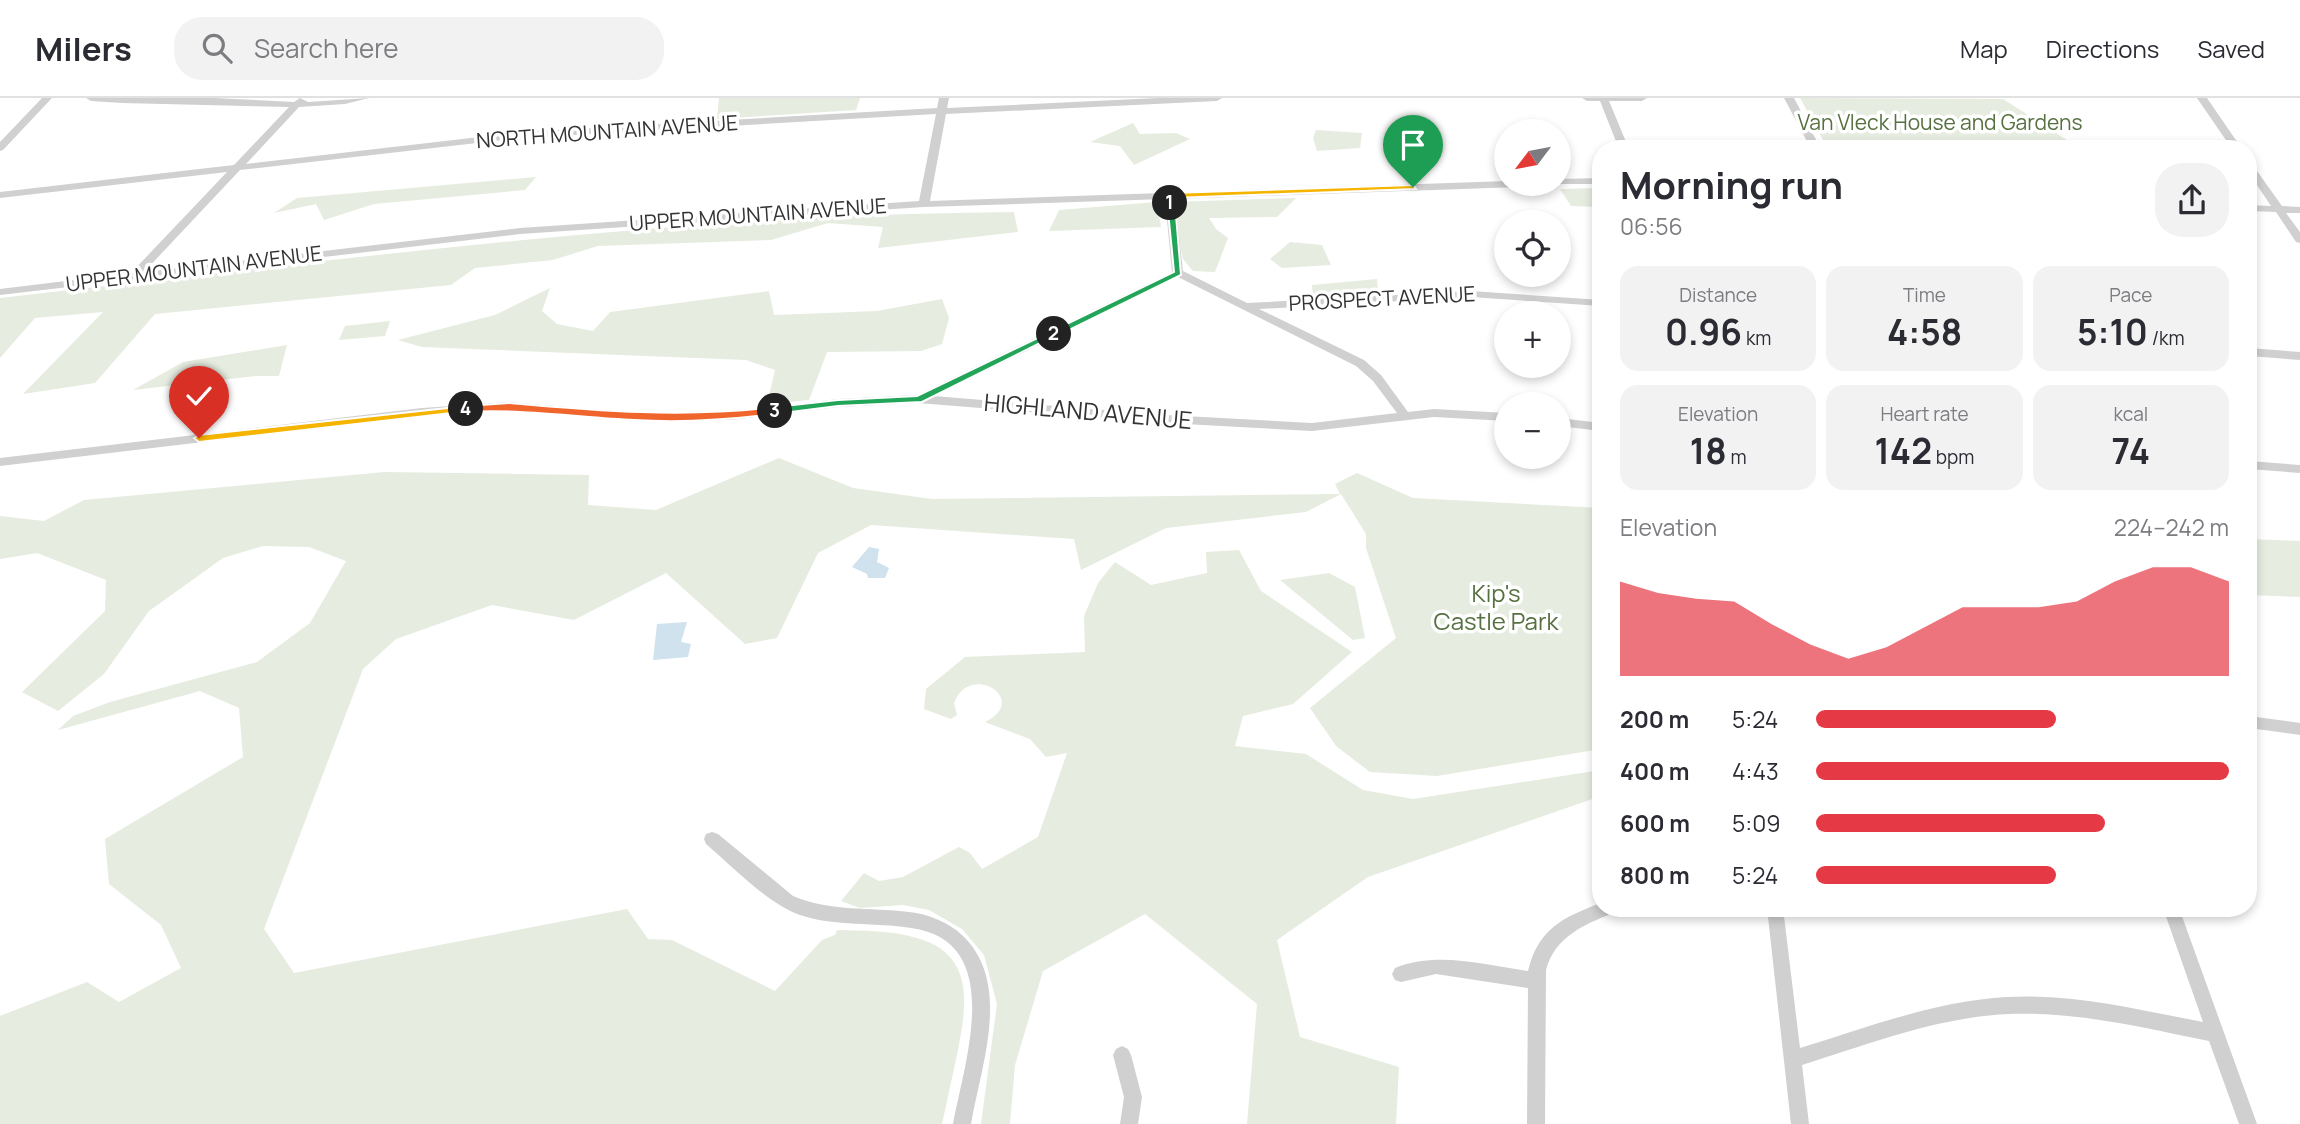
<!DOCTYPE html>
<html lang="en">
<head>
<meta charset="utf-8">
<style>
	body { margin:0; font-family:Manrope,sans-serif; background:#f2f2f3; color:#2b2b33; height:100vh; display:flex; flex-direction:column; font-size:26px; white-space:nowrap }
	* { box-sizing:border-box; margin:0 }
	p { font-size:23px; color:#7c7c81 }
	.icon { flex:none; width:38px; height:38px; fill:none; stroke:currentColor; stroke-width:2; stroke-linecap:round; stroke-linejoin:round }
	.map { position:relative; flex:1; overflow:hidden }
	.panel { position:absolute; left:1592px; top:42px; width:665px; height:777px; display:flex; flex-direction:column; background:#fff; border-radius:28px; box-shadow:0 4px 10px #0003 }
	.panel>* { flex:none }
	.needle { width:46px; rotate:238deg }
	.buttons { position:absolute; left:1494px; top:21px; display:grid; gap:14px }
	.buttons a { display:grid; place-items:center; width:77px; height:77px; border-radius:50%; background:#fff; box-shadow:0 4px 10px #0003; font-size:35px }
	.pin { position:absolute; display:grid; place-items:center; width:60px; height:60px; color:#fff; margin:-72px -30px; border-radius:50% 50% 50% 0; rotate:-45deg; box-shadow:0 0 7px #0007 }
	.pin .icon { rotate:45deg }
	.km { position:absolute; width:35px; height:35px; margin:-18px; border-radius:50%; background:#222; color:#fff; font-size:19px; line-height:35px; text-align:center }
	.round { display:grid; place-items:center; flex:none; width:74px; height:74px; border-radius:28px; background:#f2f2f3 }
	.head { display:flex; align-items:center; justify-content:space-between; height:119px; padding:0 28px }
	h1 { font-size:38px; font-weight:700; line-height:52px }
	.metrics { display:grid; grid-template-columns:repeat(3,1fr); gap:10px; height:119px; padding:7px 28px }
	.metrics div { display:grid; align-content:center; border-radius:18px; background:#f2f2f3; text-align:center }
	.metrics b { font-size:35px; font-weight:700 }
	.metrics small { font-size:19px; font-weight:400 }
	.metrics p { font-size:19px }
	.chart { height:196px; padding:14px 28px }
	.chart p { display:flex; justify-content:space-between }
	.chart svg { width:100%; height:126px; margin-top:7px; fill:#e63946; opacity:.7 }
	ul { padding:0 28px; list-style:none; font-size:23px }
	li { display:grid; grid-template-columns:112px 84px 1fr; align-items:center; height:52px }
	li i { height:18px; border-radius:9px; background:#e63946 }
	header { display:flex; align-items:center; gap:42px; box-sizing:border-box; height:98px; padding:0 35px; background:#fff; border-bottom:2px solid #e1e1e2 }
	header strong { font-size:33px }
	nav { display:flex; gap:38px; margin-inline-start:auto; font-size:24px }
	.search { width:490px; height:63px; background:#f2f2f3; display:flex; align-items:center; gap:18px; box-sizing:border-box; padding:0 24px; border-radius:28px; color:#7c7c81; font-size:26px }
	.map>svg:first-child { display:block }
	.green { fill:#e6ecdf }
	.water { fill:#cfe2ee }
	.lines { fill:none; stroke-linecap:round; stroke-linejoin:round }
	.minor { fill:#d0d0d0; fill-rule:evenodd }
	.split-1 { fill:#f5b400; stroke:#fff; stroke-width:2 }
	.split-2 { fill:#22a559; stroke:#fff; stroke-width:2 }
	.split-3 { fill:#22a559; stroke:#fff; stroke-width:2 }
	.split-4 { fill:#f0652b; stroke:#fff; stroke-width:2 }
	.split-5 { fill:#f5b400; stroke:#fff; stroke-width:2 }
	.labels { text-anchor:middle; stroke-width:7; stroke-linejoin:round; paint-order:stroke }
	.far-park-label { font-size:21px; fill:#56703f; stroke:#fff }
	.far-street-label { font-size:21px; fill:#333; stroke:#fff }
	.street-label { font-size:24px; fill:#333; stroke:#fff }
	.park-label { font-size:24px; fill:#56703f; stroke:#fff }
</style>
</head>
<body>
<header>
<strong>Milers</strong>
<div class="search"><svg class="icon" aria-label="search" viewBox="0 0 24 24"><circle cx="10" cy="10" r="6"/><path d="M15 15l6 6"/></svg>Search here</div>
<nav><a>Map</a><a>Directions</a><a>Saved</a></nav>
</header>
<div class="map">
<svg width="2300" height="1026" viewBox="0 0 2300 1026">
	<rect width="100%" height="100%" fill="#fff"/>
	<path class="green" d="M719 0H860L856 12 717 21Z
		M1800 0 2003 1 2081 51H1828Z
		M1133 25 1140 36 1176 35 1190 41 1134 67 1120 48 1090 44Z
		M1316 32 1362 35 1360 50 1317 53 1313 40Z
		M536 79 525 92 374 106 324 122 316 106 274 115 297 100Z
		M1601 90V109L1571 108 1560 91Z
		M1296 100 1277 119 1209 120 1216 131 1228 140 1215 174 1193 173 1183 161 1172 104Z
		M1157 104 1161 129 1049 133 1059 112Z
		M1014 114 1018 134 878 150 883 129 828 125 771 142 598 148 553 162 475 170 451 187 155 216 95 285 23 296 103 214 35 220 0 260V200C276 169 551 133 829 119 890 116 952 115 1014 114Z
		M1290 144 1322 147 1331 167 1282 170 1270 161Z
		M1377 181 1378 196 1313 198 1312 187Z
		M550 190 542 213 557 226 593 233 610 214 769 193 774 217 877 213 942 201 949 220 942 246 921 253 827 254 809 302 767 306 775 272 746 262 422 249 398 242 495 217Z
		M390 223 385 238 339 242 345 228Z
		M287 247 279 278H256L133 292 183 264Z
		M779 360 853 390 932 401 1340 396 1335 386 1357 375 1413 400 1601 410V651L1437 678 1370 674 1336 648 1310 610 1396 540 1366 450V436L1341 396 1306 414 1166 430 1081 472 1074 441 871 427 818 455 777 540 745 546 666 475 574 522 492 507 396 541 363 571 264 831 294 875 627 811 648 841 672 842 775 893 822 842 835 837 837 832C863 833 891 832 917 840 977 857 966 910 957 957 952 980 947 1003 942 1026H0V918L87 884 119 904 181 870 161 827 109 786 105 741 243 659 239 610 200 593 58 632 73 618 110 604 257 564 310 525 346 463 309 449 263 448 223 460 149 513 104 576 58 613 22 594 105 513 106 482 37 455 0 461V418L44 423 84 402 384 374 589 377 588 407 656 412Z
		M2249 441 2300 443V499L2249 497Z
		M1239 452 1261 493 1352 554 1293 606 1243 618 1235 648 1306 656 1363 692 1413 701 1601 672V698L1368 779 1277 842 1300 939 1399 969 1396 1026H1247L1257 906 1145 816 1043 873 1015 967 1010 1026H981L997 906 984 857 962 831 929 812 903 807 860 810 841 803 864 775 879 783 903 779 959 749 970 755 982 771 1038 739 1067 655 1046 659 1030 641 985 624C1031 602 970 563 954 605L957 617 951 621 924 611 926 591 965 559 1085 554 1084 518 1098 485 1115 464 1151 487 1207 475 1206 454Z
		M1329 475 1355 489 1365 540 1353 542 1280 482Z"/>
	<path class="water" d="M869 449 879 451 877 464 889 470 885 480H868L867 476 852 469Z
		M687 524 681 544 691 546 688 559 653 562 657 526Z"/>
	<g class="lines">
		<path class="minor" d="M42 0H52L3 52 0 53V44Z
			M86 0H214L294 4 300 0 308 4 369 0 345 6 299 9 246 66 522 34 937 10 939 0H949L947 10 1158 0H1222L1217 3 946 16 930 103 1507 83V86H1524L1519 89 1175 101 1183 173 1247 205 1471 193 1601 202V208L1471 199 1259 211 1364 262 1381 277 1408 314 1434 311 1507 315V323L1434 319 1312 333 1166 325 918 305 838 309 730 322 636 323 509 312 422 318 0 368V360L422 310 509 304 636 315 730 314 838 301 917 297 1172 174 1165 101 924 109 520 136 0 197V191L131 175 227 74 0 100V94L234 67 289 9 122 5 91 3ZM936 16 919 103 520 130 144 174 240 72 522 40ZM1178 179 1356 268 1373 283 1397 315 1312 325 1166 317 934 298Z
			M1582 0H1647L1642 3H1609L1629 51H1619L1600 3H1587Z
			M1784 0H1794L1821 51H1811Z
			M2197 0H2207L2242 51H2232Z
			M2249 65 2252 66 2282 108 2300 109V115H2286L2300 134V145L2296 144 2276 114 2249 113V107L2271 108 2249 75Z
			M1601 80V86H1555H1559V81Z
			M2249 250 2300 254V262L2249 258Z
			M1559 320 1601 325V333L1559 328Z
			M2249 363 2300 367V375L2249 371Z
			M2249 618 2300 625V637L2249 630Z
			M712 734 718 736 793 798C830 814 870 809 909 814 928 816 948 824 962 837 1013 885 981 967 971 1026H953C964 965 1007 843 911 830 874 824 836 829 800 817 767 805 733 769 706 746L704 741 706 736Z
			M1601 805V810H1615L1613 815C1583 827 1555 839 1546 872L1545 1026H1527L1528 890 1436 876 1401 884 1395 882 1392 876 1395 870C1438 853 1484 867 1528 873 1538 831 1563 819 1601 805Z
			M1767 810H1783L1800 950C1868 929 1936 903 2007 899 2073 895 2139 912 2203 924L2163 810H2179L2257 1026H2239L2209 943C2144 930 2076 913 2009 916 1938 919 1869 946 1802 967L1809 1026H1791Z
			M1122 948 1128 951 1131 957 1142 999 1138 1026H1120L1124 999 1113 957 1116 951Z"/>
	</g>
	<path class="split-1" d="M1413 87 1416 91 1174 100 1175 105 1170 108 1166 105 1165 97 1170 95Z"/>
	<path class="split-2" d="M1167 103 1175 105 1181 177 1057 238H1050V234L1174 174Z"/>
	<path class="split-3" d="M1050 234 1058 236 922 304 838 308 775 316 770 313 775 309 838 302 917 298Z"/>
	<path class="split-4" d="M509 305C598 313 685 320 775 309L780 313 775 316C728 322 680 325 634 322 577 319 523 311 466 314L461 311 466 308Z"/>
	<path class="split-5" d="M466 308 469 309V313L199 344 194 340 199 337Z"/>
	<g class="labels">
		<g class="far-park-label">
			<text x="1940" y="32">Van Vleck House and Gardens</text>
		</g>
		<g class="far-street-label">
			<text transform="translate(607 34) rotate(-4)" y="7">NORTH MOUNTAIN AVENUE</text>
			<text transform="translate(758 117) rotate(-4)" y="7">UPPER MOUNTAIN AVENUE</text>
			<text transform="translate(194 171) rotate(-7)" y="7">UPPER MOUNTAIN AVENUE</text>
			<text transform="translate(1382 201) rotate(-3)" y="7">PROSPECT AVENUE</text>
		</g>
		<g class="street-label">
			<text transform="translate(1088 314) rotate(5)" y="8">HIGHLAND AVENUE</text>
		</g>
		<g class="park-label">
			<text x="1496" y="504">Kip's<tspan x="1496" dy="28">Castle Park</tspan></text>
		</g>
	</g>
</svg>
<div class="buttons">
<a><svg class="needle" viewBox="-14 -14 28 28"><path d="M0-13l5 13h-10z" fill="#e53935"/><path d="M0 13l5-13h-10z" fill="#7c7c81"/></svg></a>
<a><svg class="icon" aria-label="locate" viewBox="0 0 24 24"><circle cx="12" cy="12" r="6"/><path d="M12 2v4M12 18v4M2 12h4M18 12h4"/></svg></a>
<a>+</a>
<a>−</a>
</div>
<div class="pin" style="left:1413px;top:89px;background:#1e9e55"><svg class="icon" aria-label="arrive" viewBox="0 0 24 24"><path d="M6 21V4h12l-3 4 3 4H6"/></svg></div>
<div class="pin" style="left:199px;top:340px;background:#d93025"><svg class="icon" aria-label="check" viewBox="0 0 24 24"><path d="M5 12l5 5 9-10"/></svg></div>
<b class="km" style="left:1170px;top:105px">1</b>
<b class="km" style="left:1054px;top:236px">2</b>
<b class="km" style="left:775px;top:313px">3</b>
<b class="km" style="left:466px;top:311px">4</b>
<section class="panel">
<div class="head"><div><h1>Morning run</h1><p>06:56</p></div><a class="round"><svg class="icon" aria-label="share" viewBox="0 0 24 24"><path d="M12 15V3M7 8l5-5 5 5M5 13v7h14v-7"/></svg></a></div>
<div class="metrics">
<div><p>Distance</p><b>0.96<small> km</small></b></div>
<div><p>Time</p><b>4:58</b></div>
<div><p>Pace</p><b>5:10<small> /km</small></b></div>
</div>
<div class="metrics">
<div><p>Elevation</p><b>18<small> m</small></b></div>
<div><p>Heart rate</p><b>142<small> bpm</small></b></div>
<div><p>kcal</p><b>74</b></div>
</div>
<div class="chart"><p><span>Elevation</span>224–242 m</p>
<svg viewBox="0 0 160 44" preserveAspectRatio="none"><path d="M0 44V11L10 15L20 17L30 18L40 26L50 33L60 38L70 34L80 27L90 20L100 20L110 20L120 18L130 11L140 6L150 6L160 11V44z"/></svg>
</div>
<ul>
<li><b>200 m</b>5:24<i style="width:58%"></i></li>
<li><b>400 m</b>4:43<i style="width:100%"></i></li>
<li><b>600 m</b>5:09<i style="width:70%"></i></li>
<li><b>800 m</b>5:24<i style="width:58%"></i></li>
</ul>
</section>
</div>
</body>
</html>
